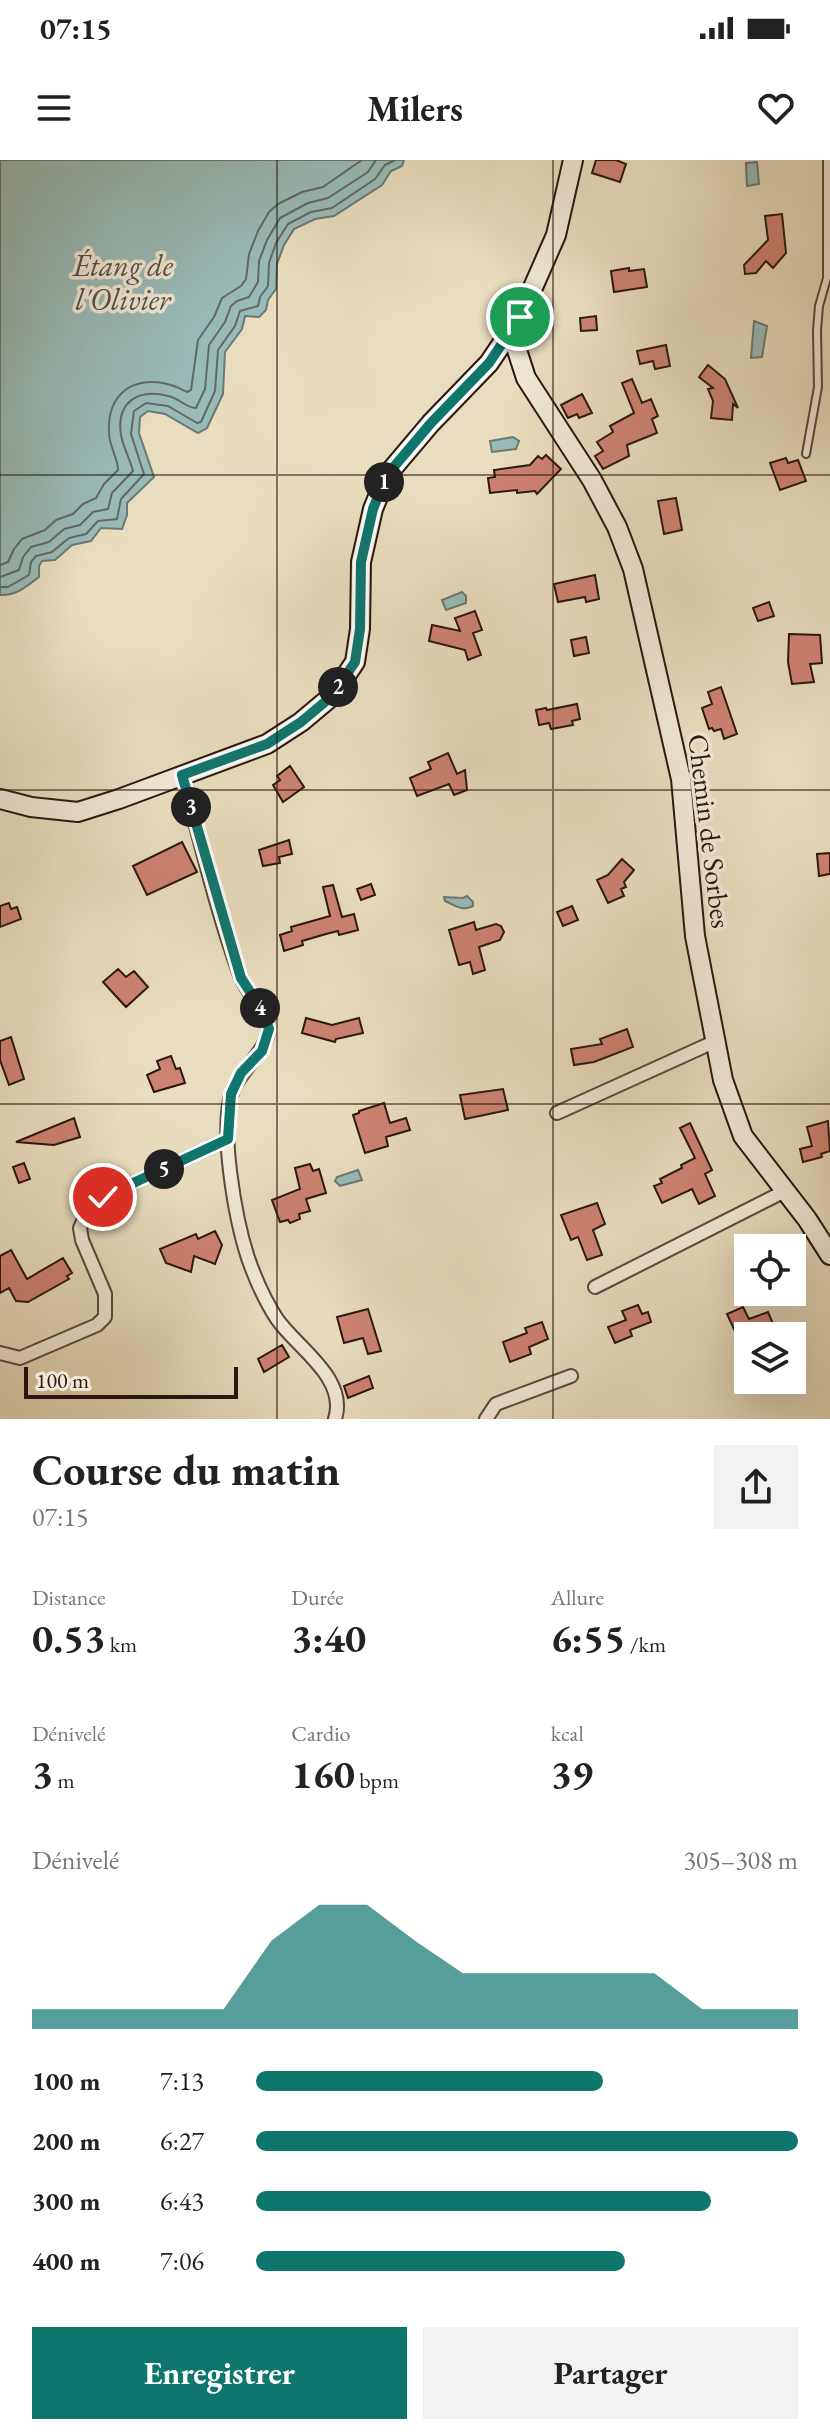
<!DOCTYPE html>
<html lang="fr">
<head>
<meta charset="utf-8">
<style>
	body { margin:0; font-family:"EB Garamond",serif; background:#f2f2f2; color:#222; height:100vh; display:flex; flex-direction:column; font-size:30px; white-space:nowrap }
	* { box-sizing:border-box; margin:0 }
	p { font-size:26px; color:#767676 }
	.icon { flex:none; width:44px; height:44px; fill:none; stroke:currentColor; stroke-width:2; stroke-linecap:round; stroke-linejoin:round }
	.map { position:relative; height:1259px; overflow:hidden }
	.sheet { display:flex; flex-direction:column; background:#fff; flex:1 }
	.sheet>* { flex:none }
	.fabs { position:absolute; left:734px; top:1074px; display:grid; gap:16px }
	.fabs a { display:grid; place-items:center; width:72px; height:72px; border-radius:0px; background:#fff; box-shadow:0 8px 32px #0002; font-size:40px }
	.scale { position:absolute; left:24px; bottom:20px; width:214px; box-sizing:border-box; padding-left:8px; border:4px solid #2a170f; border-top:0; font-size:22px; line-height:28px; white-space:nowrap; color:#2a170f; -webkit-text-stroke:6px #f0e9d5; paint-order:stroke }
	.pin { position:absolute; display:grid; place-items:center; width:68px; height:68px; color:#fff; margin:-34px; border:4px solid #fff; border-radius:50%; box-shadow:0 2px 8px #0007 }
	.km { position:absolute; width:40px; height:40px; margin:-20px; border-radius:50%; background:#222; color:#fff; font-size:22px; line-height:40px; text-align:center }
	.round { display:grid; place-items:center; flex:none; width:84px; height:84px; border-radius:0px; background:#f2f2f2 }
	.headline { display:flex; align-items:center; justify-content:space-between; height:136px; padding:0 32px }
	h1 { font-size:44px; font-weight:700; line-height:60px }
	.metrics { display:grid; grid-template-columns:repeat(3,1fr); gap:12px; height:136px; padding:8px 32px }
	.metrics div { display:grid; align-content:center }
	.metrics b { font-size:40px; font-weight:700 }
	.metrics small { font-size:22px; font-weight:400 }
	.metrics p { font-size:22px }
	.chart { height:224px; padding:16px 32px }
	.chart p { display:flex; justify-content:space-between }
	.chart svg { width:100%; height:144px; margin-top:8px; fill:#0f766e; opacity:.7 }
	.button { display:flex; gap:16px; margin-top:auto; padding:16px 32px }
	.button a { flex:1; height:92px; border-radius:0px; background:#0f766e; color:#fff; font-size:32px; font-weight:700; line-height:92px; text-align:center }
	.button a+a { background:#f2f2f2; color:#222 }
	ul { padding:0 32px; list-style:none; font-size:26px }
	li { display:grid; grid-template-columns:128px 96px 1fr; align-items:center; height:60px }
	li i { height:20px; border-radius:10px; background:#0f766e }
	.status { display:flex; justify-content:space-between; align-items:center; height:56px; padding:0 40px; background:#fff; direction:ltr }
	.status svg { height:22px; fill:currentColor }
	header { display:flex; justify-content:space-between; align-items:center; height:104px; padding:0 32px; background:#fff; font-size:36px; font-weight:700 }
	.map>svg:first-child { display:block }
	.water { fill:#98bbb8; stroke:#6c7974; stroke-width:2 }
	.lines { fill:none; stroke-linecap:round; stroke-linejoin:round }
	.shore { stroke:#616964; stroke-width:2 }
	.building { fill:#ce8272; stroke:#2a170f; stroke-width:2 }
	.lane-casing { stroke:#5a483b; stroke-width:10 }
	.street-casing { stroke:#5a483b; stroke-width:16 }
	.secondary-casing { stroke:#2a170f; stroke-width:22 }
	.lane { stroke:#f0e9d5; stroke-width:6 }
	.street { stroke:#f0e9d5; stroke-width:12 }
	.secondary { stroke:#f0e9d5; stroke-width:18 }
	.route-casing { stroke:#fff; stroke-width:16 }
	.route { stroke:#0f766e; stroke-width:10 }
	.grid { fill:none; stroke:#2a170f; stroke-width:2; stroke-opacity:0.55 }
	.labels { text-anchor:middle; stroke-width:7; stroke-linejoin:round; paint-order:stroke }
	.street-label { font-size:28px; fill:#2a170f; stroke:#f0e9d5 }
	.water-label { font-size:30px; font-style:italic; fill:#50504a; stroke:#f0e9d5 }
</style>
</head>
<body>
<div class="status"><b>07:15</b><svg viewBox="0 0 49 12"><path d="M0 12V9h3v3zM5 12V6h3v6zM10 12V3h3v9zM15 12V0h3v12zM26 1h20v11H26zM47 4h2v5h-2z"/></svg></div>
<header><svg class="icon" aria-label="menu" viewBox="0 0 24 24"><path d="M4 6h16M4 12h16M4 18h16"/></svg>Milers<svg class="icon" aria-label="heart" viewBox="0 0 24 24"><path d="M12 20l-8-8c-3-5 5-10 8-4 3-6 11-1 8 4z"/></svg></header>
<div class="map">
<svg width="830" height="1259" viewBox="0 0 830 1259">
	<rect width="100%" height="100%" fill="#e8ddbe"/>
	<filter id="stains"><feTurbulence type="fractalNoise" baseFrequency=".0025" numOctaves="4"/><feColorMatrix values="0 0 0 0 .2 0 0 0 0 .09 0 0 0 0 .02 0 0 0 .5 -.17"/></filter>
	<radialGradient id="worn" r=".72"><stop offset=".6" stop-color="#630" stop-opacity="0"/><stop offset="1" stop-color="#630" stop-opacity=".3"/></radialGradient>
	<path class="water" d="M0 0H404L402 6 391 11 382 25 334 56 315 59 294 69 284 85 277 104 276 129 268 140 266 150 259 157 245 156 242 169 225 192 223 234 207 268 198 273 165 254 148 251 140 257 139 273 154 317 127 343V355L122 369 101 368 91 381 72 385 55 400 42 401 39 406V417C27 426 16 436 0 435Z
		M757 2 759 24 747 26 746 3Z
		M754 161 767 166 762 197 751 198Z
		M513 277 519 281 516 289 492 292 490 281Z
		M462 432 466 436V443L446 450 442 440Z
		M467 736 473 742V746C462 752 455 745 445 741L444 737 463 738Z
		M358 1010 362 1020 340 1026 335 1021 337 1017Z"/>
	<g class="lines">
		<path class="shore" d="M0 405 8 402 14 389 22 379 45 370 56 360 73 354 83 344 96 338 104 324 118 310C118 298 109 286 109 273 106 224 148 210 187 232L191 230 198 180 214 157 222 138 241 126 246 119 249 94 258 71 269 52 278 44 302 32 323 27 362 0
			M0 417 19 410 23 397 31 387 49 382 64 369 80 365 93 352 108 349 112 333 133 311C130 299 123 287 121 275 116 242 138 228 168 236 179 238 186 248 196 248L205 229 209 185 225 162 231 146 237 141 249 137 258 122 259 101 267 80 280 58 308 43 328 38 368 12 376 0
			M0 427H8L29 415 31 402 36 396 52 392 69 378 86 374 98 361 117 359 121 339 144 314 131 274 134 251 146 243 168 246 197 263 201 262 215 231 218 190 235 166 240 151 258 146 260 137 268 126 269 103 276 83 288 64 311 52 332 48 375 19 385 5 395 0"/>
	</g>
	<path class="building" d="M596 0H616L626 4 620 22 592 13Z
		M782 54 786 93 773 108 766 101 756 113 745 114 744 105 768 80 765 56Z
		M629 108V111L644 109 647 127 614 132 611 111Z
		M596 156 597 170 581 171 580 158Z
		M666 185 670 206 655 209 653 201 640 204 637 191Z
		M708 205 725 219 738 248 733 244 732 260 711 258 713 241 708 229 713 228 699 217Z
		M632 219 642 243 651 239 658 256 652 259 657 273 627 285 629 296 603 309 595 296 603 291 597 282 613 272 610 266 634 253 622 223Z
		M582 234 592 253 579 258 577 254 568 258 561 245Z
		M546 295 561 309 537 334 535 331 517 333V330L490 333 488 318 495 317 494 310 530 305 538 296 542 299Z
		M786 298 788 303 798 300 806 321 780 330 770 303Z
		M676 338 682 370 664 374 658 341Z
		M595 415 599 439 586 442 585 437 558 442 554 424Z
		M769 442 774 456 758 461 753 448Z
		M475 451 482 470 473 473 481 495 468 500 465 490 429 481 432 465 460 471 455 458Z
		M789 474 820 475 822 503 810 504 814 522 792 524 788 502Z
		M586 477 589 493 574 496 571 480Z
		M721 527 737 574 724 579 721 569 714 571 712 568 709 569 702 548 712 544 708 532Z
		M577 544 580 559 572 561 573 565 551 569 549 563 539 565 536 550 546 548 547 550Z
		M448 593 457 614 465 610 467 630 454 635 449 624 417 636 410 618 431 609 428 602Z
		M290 606 304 627 283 642 273 625 280 620 277 616Z
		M289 680 292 694 279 697 280 703 263 706 259 690Z
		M182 682 197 712 147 735 133 706Z
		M830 693V714L819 716 817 694Z
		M622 699 634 710 624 722 626 727 621 729 624 736 608 743 597 720 608 715Z
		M371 724 375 735 361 740 357 729Z
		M333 725 342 757 354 754 358 770 339 775 338 771 326 774 302 781 303 785 284 791 280 775 292 771 291 767 330 756 323 727Z
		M9 743 11 749 17 747 21 759 0 767V746Z
		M572 746 578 760 563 766 557 752Z
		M474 762 476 770 496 764 501 766 504 772 500 780 479 787 485 810 473 814 470 802 459 805 449 770Z
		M118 809 126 817 134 811 148 827 126 847 103 822Z
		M306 858 332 865 359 858 363 873 336 879 335 882 302 873Z
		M627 869 633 887 594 902 574 905 571 889 602 884 600 879Z
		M11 877 24 919 9 925 0 900V881Z
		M171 896 176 909 180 908 185 923 154 932 147 915 160 909 157 901Z
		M503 929 508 950 465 959 460 935Z
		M384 943 390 963 406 958 410 970 386 977 388 986 365 993 353 955 359 953V951Z
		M74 958 80 977 54 985 16 982Z
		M828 961 830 991 821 994 822 997 803 1002 800 989 812 986 807 967Z
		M690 963 712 1010 705 1014 715 1036 699 1044 692 1029 662 1043 654 1026 662 1023 660 1019 682 1008 681 1005 695 998 680 968Z
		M24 1003 30 1019 19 1023 13 1007Z
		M310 1004 313 1011 319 1009 326 1033 306 1039 310 1051 299 1054 300 1059 290 1063 288 1060 280 1062 272 1040 300 1029 295 1008Z
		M597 1043 605 1064 593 1070 602 1095 587 1100 578 1077 571 1080 561 1055Z
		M215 1071 222 1085 215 1104 194 1096 191 1112 166 1103 160 1089 196 1074 198 1079Z
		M11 1090 27 1119 63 1098 72 1113 67 1116 69 1119 28 1142 16 1141 9 1128 0 1133V1096Z
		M638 1145 642 1154 648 1152 651 1162 630 1170 632 1176 615 1183 608 1167 626 1160 622 1151Z
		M743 1147 749 1159 768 1152 777 1173 762 1176 760 1171 739 1180 727 1154Z
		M368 1149 381 1191 368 1194 363 1178 344 1183 337 1157Z
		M542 1162 548 1179 529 1187 531 1194 510 1202 503 1182 527 1173 525 1168Z
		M282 1185 289 1197 264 1212 258 1199Z
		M369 1216 373 1228 348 1238 344 1226Z"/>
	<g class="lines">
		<defs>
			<path id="lane" d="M806 294 818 227 817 170 819 146 827 118V0"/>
			<path id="street" d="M182 615C201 681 216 750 240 815 246 833 266 848 268 868 270 887 241 910 233 930 218 967 236 1061 248 1098 255 1118 265 1141 277 1159 297 1188 348 1218 335 1259
				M557 953 716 881
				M595 1127 785 1031
				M0 1193 20 1198 97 1165 105 1157V1134L82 1080 80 1068 86 1055 103 1037 228 979
				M486 1259 496 1244 571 1216"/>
			<path id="secondary" d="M520 157 515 184 526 218 592 320 617 367 633 409 681 619 695 776 723 920 743 976 807 1059 830 1095
				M0 639 31 647 78 652 119 639 267 584 301 562 332 536 355 502 360 469 361 402 373 349 387 315 431 263 489 203 520 157 556 75 573 0"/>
		</defs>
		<use href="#lane" class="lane-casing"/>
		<use href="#street" class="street-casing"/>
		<use href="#secondary" class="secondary-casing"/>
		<use href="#lane" class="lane"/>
		<use href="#street" class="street"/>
		<use href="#secondary" class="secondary"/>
	</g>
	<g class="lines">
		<defs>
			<path id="route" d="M103 1037 228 979 231 934 241 913 262 891 269 869 260 847 241 818 182 615 267 584 301 562 332 536 355 502 360 469 361 402 373 349 387 315 431 263 489 203 520 157"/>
		</defs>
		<use href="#route" class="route-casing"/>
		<use href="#route" class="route"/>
	</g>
	<path class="grid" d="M277 0V1259M553 0V1259M0 315H830M0 630H830M0 944H830"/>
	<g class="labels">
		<g class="street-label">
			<text transform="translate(710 671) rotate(83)" y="10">Chemin de Sorbes</text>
		</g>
		<g class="water-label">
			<text x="123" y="116">Étang de<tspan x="123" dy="34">l'Olivier</tspan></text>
		</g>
	</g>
	<rect width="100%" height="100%" filter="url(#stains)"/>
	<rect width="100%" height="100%" fill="url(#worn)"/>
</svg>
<div class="fabs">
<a><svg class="icon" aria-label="locate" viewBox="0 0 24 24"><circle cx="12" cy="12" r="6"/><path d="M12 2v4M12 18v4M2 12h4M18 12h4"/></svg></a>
<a><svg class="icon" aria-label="layers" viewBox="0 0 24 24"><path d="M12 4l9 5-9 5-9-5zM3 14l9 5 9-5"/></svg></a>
</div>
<div class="scale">100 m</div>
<div class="pin" style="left:520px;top:157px;background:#1e9e55"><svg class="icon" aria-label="arrive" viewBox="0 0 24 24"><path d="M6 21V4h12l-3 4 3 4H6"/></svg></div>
<div class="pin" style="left:103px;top:1037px;background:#d93025"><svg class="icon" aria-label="check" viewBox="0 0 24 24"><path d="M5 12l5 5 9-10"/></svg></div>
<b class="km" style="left:384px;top:322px">1</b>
<b class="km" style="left:338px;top:527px">2</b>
<b class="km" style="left:191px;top:647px">3</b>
<b class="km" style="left:260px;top:848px">4</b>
<b class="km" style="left:164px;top:1009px">5</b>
</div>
<section class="sheet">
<div class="headline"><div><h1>Course du matin</h1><p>07:15</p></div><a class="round"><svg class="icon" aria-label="share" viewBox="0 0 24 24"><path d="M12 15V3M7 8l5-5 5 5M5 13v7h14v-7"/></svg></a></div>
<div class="metrics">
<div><p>Distance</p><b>0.53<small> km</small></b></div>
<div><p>Durée</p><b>3:40</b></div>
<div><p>Allure</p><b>6:55<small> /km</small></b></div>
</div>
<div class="metrics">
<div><p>Dénivelé</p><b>3<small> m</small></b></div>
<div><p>Cardio</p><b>160<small> bpm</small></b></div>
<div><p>kcal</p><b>39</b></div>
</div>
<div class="chart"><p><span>Dénivelé</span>305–308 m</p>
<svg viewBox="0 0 160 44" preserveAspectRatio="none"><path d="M0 44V38L10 38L20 38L30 38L40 38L50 17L60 6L70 6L80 17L90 27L100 27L110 27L120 27L130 27L140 38L150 38L160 38V44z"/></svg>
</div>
<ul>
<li><b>100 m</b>7:13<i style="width:64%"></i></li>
<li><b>200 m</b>6:27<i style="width:100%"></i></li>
<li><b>300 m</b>6:43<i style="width:84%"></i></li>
<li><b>400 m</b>7:06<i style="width:68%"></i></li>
</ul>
<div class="button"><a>Enregistrer</a><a>Partager</a></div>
</section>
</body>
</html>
